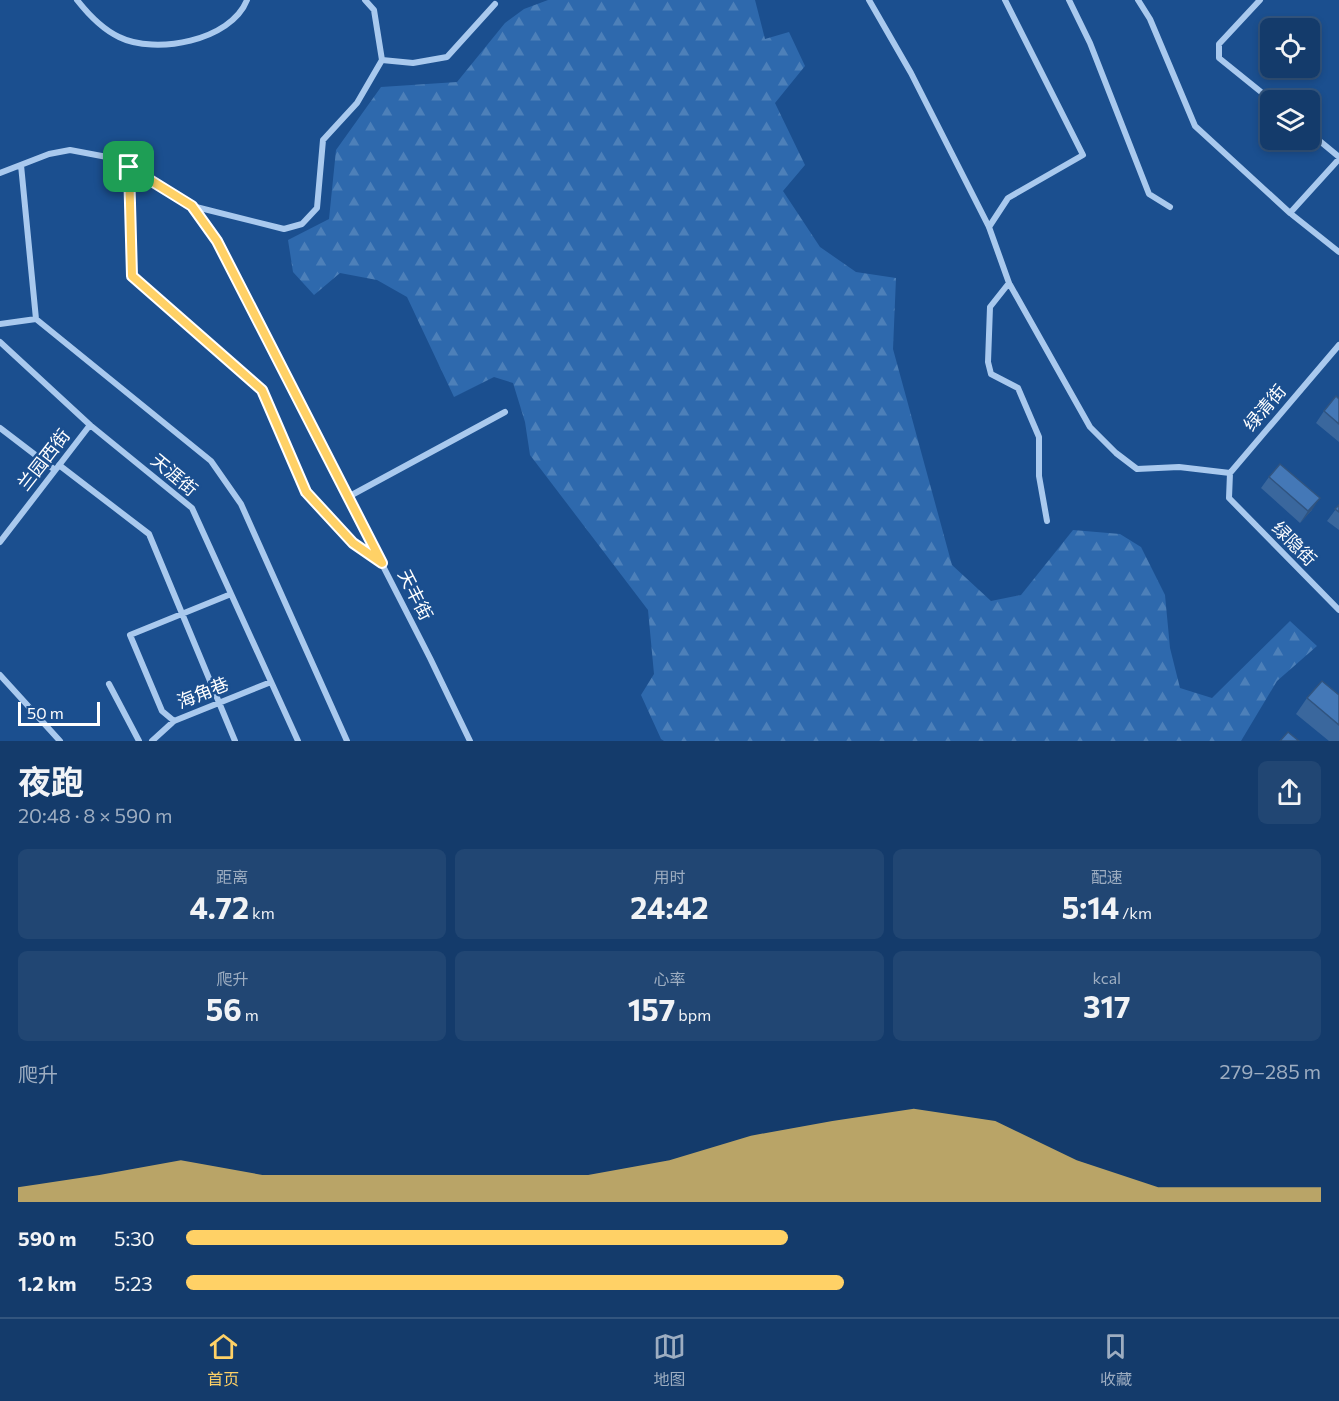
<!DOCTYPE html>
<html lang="zh">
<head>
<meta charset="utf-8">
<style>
	body { margin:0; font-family:Commissioner,"Noto Sans SC",sans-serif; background:#214673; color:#f1f3f6; height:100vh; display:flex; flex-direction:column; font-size:22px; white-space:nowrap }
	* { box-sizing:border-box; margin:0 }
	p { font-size:20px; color:#9dadc1 }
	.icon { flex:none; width:33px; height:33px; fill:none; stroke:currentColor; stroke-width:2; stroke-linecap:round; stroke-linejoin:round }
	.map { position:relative; height:741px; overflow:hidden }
	.details { display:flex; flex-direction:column; background:#143b6b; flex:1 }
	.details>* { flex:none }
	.buttons { position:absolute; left:1260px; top:18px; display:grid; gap:12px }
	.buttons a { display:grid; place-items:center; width:60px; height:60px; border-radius:9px; background:#143b6b; box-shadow:0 3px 9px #0003,0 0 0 2px #33557e; font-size:30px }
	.scale { position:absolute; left:18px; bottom:15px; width:82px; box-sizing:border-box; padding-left:6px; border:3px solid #fff; border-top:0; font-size:16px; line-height:21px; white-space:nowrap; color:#fff; -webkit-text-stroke:4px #1b4f8f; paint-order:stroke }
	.pin { position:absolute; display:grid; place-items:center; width:51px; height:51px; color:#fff; margin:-26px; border-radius:12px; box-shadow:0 3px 9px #0006 }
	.round { display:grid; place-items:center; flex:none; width:63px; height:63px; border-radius:9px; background:#214673 }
	.summary { display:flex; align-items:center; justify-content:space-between; height:102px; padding:0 18px }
	h1 { font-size:33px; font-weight:700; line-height:45px }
	.stats { display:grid; grid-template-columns:repeat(3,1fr); gap:9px; height:102px; padding:6px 18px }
	.stats div { display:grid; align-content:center; border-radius:9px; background:#214673; text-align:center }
	.stats b { font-size:30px; font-weight:700 }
	.stats small { font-size:16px; font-weight:400 }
	.stats p { font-size:16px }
	.chart { height:168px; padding:12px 18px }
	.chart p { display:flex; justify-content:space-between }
	.chart svg { width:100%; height:108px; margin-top:6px; fill:#ffd166; opacity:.7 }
	ul { padding:0 18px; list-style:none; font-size:20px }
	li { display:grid; grid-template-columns:96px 72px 1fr; align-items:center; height:45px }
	li i { height:15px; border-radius:8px; background:#ffd166 }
	.dock { display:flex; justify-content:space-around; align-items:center; height:84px; border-top:2px solid #33557e; background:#143b6b; font-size:16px; color:#9dadc1 }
	.dock a { display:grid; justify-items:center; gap:3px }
	.dock .current { color:#ffd166 }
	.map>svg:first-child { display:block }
	.forest { fill:url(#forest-firs) }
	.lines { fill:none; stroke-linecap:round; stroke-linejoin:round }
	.street { stroke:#a9c9ee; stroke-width:6 }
	.wall { fill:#3a679d }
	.shaded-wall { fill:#305480 }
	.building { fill:#4478b7; stroke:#305480; stroke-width:1.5 }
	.route-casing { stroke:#fff; stroke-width:12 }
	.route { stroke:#ffd166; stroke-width:8 }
	.labels { text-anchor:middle; stroke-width:5; stroke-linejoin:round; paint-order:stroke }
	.street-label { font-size:18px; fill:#fff; stroke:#1b4f8f }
</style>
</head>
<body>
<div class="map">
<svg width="1339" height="741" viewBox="0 0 1339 741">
	<defs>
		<pattern id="forest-firs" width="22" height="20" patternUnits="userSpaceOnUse" patternTransform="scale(1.5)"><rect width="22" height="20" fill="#2e69ad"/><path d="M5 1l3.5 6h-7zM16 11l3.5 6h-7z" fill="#4d80b9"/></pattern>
	</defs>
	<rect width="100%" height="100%" fill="#1b4f8f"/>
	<path class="forest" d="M548 0H755L765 39 789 32 805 66 775 103 805 165 783 191 820 247 856 272 896 278 893 349 952 565 991 601 1021 595 1073 530 1120 534 1141 547 1165 595 1170 648 1180 688 1212 698 1290 621 1317 646 1277 681 1241 741H664L661 739 641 695 654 674 648 610 530 455 525 422 513 383 494 377 454 397 407 297 377 280 340 273 314 295 293 272 288 240 329 219 336 150 381 87 457 82 505 23 524 9Z"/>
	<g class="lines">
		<path class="street" d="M77 0C88 14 102 29 119 37 155 55 231 41 247 0
			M869 0 911 73 989 227 1009 283 1090 427 1116 453 1137 469 1179 467 1230 473
			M1069 0 1090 43 1149 194 1170 207
			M1138 0 1150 19 1195 126 1290 213 1339 252
			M1260 0 1219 44V58L1271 100
			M382 60 413 63 447 57 495 4
			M1310 133 1339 157
			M21 165 36 319 211 461 241 504 347 741
			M129 167 132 277 262 390 306 492 353 543 379 561
			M0 173 49 154 70 150 107 157 129 167 192 206 217 241 430 658 470 741
			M192 206 284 229 302 224 317 208 323 140 357 103 382 60 374 10 365 0
			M1290 213 1339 159
			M989 227 1008 198 1083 155 1005 0
			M1009 283 990 307 988 362 991 374 1018 388 1039 437V476L1047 521
			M0 324 36 319
			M0 342 90 425 192 508 298 741
			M1339 345 1230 473 1229 498 1339 610
			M0 428 55 470
			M59 465 149 534 235 741
			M348 497 505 412
			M0 542 90 425
			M0 675 60 741
			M109 684 139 741
			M174 721 162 711 130 635 231 594
			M152 741 174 721 271 682"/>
	</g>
	<path class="wall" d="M1339 399V442L1316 423 1324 411Z
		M1269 477 1312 510 1300 523 1261 488Z
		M1339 505V530L1327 521Z
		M1339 695V741H1329L1296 714 1307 698Z"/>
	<path class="shaded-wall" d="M1320 498 1312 510 1300 523 1308 511Z"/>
	<path class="building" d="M1336 396 1339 399V424L1324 411Z
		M1280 464 1320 498 1308 511 1269 477Z
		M1339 505V512L1335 509Z
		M1322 681 1339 695V725L1307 698Z
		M1288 732 1299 741H1280Z"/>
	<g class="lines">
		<defs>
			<path id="route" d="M129 167 192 206 217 241 382 563 353 543 306 492 262 390 132 276Z"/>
		</defs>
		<use href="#route" class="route-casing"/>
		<use href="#route" class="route"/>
	</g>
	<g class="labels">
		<g class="street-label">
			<text transform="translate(1265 408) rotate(-50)" y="6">绿清街</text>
			<text transform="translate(44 460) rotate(-52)" y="6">兰园西街</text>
			<text transform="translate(174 475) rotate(40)" y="6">天涯街</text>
			<text transform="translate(1294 544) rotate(45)" y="6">绿隐街</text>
			<text transform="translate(415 595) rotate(63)" y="6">天丰街</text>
			<text transform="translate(203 693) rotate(-22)" y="6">海角巷</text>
		</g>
	</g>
</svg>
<div class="buttons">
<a><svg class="icon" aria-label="locate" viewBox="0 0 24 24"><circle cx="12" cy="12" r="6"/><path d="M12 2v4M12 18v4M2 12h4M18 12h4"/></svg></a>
<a><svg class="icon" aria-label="layers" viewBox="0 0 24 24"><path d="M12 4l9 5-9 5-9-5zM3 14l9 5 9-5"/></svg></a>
</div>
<div class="scale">50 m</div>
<div class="pin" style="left:129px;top:167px;background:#1e9e55"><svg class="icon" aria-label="arrive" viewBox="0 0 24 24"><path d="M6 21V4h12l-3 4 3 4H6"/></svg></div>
</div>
<section class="details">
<div class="summary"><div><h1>夜跑</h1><p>20:48 · 8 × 590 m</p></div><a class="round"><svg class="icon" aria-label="share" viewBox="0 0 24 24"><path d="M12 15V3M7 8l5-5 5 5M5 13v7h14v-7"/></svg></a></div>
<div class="stats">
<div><p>距离</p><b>4.72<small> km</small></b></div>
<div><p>用时</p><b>24:42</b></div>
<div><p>配速</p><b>5:14<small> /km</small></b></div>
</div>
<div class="stats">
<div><p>爬升</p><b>56<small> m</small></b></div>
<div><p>心率</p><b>157<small> bpm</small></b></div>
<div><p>kcal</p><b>317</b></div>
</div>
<div class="chart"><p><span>爬升</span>279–285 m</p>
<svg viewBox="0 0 160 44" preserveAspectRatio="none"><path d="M0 44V38L10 33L20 27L30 33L40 33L50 33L60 33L70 33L80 27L90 17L100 11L110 6L120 11L130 27L140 38L150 38L160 38V44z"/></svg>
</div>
<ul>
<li><b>590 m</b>5:30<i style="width:53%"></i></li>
<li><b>1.2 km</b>5:23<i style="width:58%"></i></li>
</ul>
</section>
<nav class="dock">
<a class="current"><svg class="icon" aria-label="home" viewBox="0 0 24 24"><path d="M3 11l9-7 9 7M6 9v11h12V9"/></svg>首页</a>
<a><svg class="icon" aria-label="map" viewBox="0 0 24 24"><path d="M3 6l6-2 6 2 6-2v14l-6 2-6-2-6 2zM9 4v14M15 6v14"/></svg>地图</a>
<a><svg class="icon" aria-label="saved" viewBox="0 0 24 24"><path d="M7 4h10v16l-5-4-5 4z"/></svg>收藏</a>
</nav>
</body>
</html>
